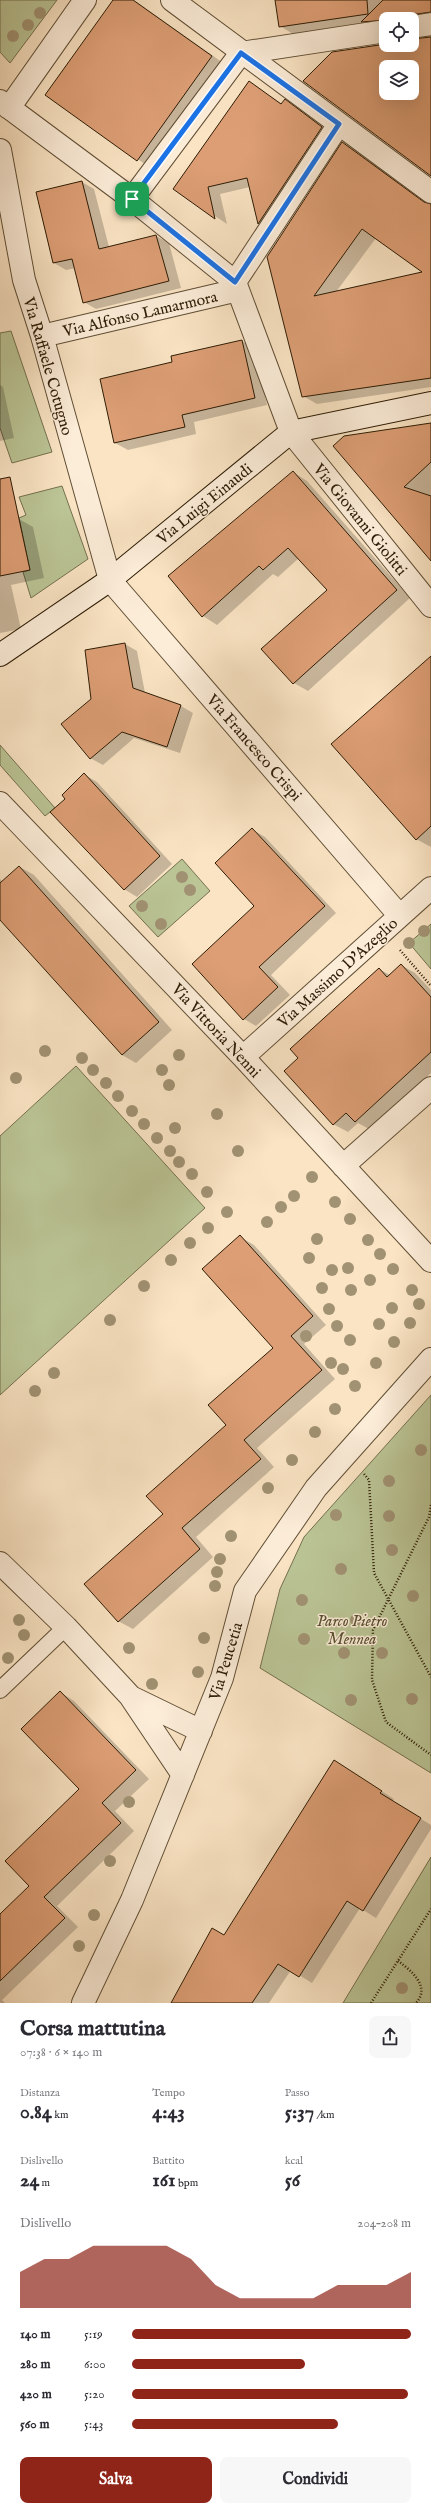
<!DOCTYPE html>
<html lang="it">
<head>
<meta charset="utf-8">
<style>
	body { margin:0; font-family:"IM FELL English",serif; background:#f7f7f7; color:#2b2b33; height:100vh; display:flex; flex-direction:column; font-size:15px; white-space:nowrap }
	* { box-sizing:border-box; margin:0 }
	p { font-size:13px; color:#7c7c81 }
	.icon { flex:none; width:22px; height:22px; fill:none; stroke:currentColor; stroke-width:2; stroke-linecap:round; stroke-linejoin:round }
	.map { position:relative; height:2003px; overflow:hidden }
	.panel { display:flex; flex-direction:column; background:#fff; flex:1 }
	.panel>* { flex:none }
	.tools { position:absolute; left:379px; top:12px; display:grid; gap:8px }
	.tools a { display:grid; place-items:center; width:40px; height:40px; border-radius:8px; background:#fff; box-shadow:0 4px 16px #0002; font-size:20px }
	.pin { position:absolute; display:grid; place-items:center; width:34px; height:34px; color:#fff; margin:-17px; border-radius:8px; box-shadow:0 2px 6px #0006 }
	.round { display:grid; place-items:center; flex:none; width:42px; height:42px; border-radius:8px; background:#f7f7f7 }
	.overview { display:flex; align-items:center; justify-content:space-between; height:68px; padding:0 20px }
	h1 { font-size:22px; font-weight:800; line-height:30px }
	.stats { display:grid; grid-template-columns:repeat(3,1fr); gap:6px; height:68px; padding:4px 20px }
	.stats div { display:grid; align-content:center }
	.stats b { font-size:20px; font-weight:800 }
	.stats small { font-size:11px; font-weight:400 }
	.stats p { font-size:11px }
	.chart { height:112px; padding:8px 20px }
	.chart p { display:flex; justify-content:space-between }
	.chart svg { width:100%; height:72px; margin-top:4px; fill:#8f2418; opacity:.7 }
	.cta { display:flex; gap:8px; margin-top:auto; padding:8px 20px }
	.cta a { flex:1; height:46px; border-radius:8px; background:#8f2418; color:#fff; font-size:16px; font-weight:800; line-height:46px; text-align:center }
	.cta a+a { background:#f7f7f7; color:#2b2b33 }
	ul { padding:0 20px; list-style:none; font-size:13px }
	li { display:grid; grid-template-columns:64px 48px 1fr; align-items:center; height:30px }
	li i { height:10px; border-radius:5px; background:#8f2418 }
	.map>svg:first-child { display:block }
	.green { fill:#bbc596; stroke:#74704e }
	.shadow { fill:#0003; fill-rule:evenodd }
	.building { fill:#dd9e75; stroke:#2d1c05; fill-rule:evenodd }
	.lines { fill:none; stroke-linecap:round; stroke-linejoin:round }
	.lane-casing { stroke:#604e35; stroke-width:18 }
	.street-casing { stroke:#604e35; stroke-width:24 }
	.secondary-casing { stroke:#2d1c05; stroke-width:24 }
	.path { stroke:#2d1c05; stroke-width:2.5; stroke-dasharray:1 2; stroke-linecap:butt }
	.lane { stroke:#fcedd9; stroke-width:16 }
	.street { stroke:#fcedd9; stroke-width:22 }
	.secondary { stroke:#fcedd9; stroke-width:22 }
	.tree { fill:#a19273 }
	.route-casing { stroke:#fff; stroke-width:8 }
	.route { stroke:#1a73e8; stroke-width:5 }
	.labels { text-anchor:middle; stroke-width:3; stroke-linejoin:round; paint-order:stroke }
	.street-label { font-size:16px; fill:#2d1c05; stroke:#fcedd9 }
	.park-label { font-size:16px; font-style:italic; fill:#584f30; stroke:#fcedd9 }
</style>
</head>
<body>
<div class="map">
<svg width="431" height="2003" viewBox="0 0 431 2003">
	<rect width="100%" height="100%" fill="#fae4c4"/>
	<filter id="stains"><feTurbulence type="fractalNoise" baseFrequency=".005" numOctaves="4"/><feColorMatrix values="0 0 0 0 .2 0 0 0 0 .09 0 0 0 0 .02 0 0 0 .5 -.17"/></filter>
	<radialGradient id="worn" r=".72"><stop offset=".6" stop-color="#630" stop-opacity="0"/><stop offset="1" stop-color="#630" stop-opacity=".3"/></radialGradient>
	<path class="green" d="M0 0H57L10 63 0 52Z
		M11 331 52 452 12 463 0 428V333Z
		M62 486 88 559 31 598 23 572 30 570 19 518 26 515 19 497Z
		M0 745 55 808 45 816 0 765Z
		M182 859 210 891 158 937 129 906Z
		M431 924V969L409 943Z
		M76 1066 205 1208 0 1395V1136Z
		M431 1395V1773L260 1668 280 1589 304 1537Z
		M431 1857V2003H343Z"/>
	<path class="shadow" d="M114 0H134L226 65 152 169 46 95Z
		M276 0H431V11L425 10 431 14 412 19H386V28L293 34 280 26Z
		M431 36V176L304 81 333 53 386 43 412 45V37L414 40ZM386 67H412V93H386Z
		M249 82 282 104 285 101 298 108 334 135 271 230 259 223 250 187 220 194 227 224 174 189Z
		M343 143 357 151 431 208V387L317 404 303 396 268 257ZM376 238 424 273 336 292Z
		M82 182 94 189 109 247 156 236 169 243 181 288 96 309 84 302 76 268 66 270 54 263Z
		M242 341 254 348 267 405 194 422 196 434 128 450 115 443 101 380 174 363Z
		M0 385 3 387 14 438 0 441Z
		M431 424V557L334 447Z
		M293 472 307 481 410 598 308 691 294 683 328 590 299 558 278 577 273 574 217 625 203 616 170 577Z
		M19 519 33 527 44 578 11 585 21 629 0 633V523Z
		M125 644 137 651 145 693 181 706 193 713 180 753 134 738 103 765 90 758 92 699Z
		M431 670V847L416 839Z
		M85 775 97 782 172 864 137 897 124 889 66 799Z
		M253 830 265 837 336 913 271 975 290 995 256 1026 244 1019 256 906Z
		M20 867 34 875 172 1030 136 1063 122 1055 0 918V879L3 882Z
		M401 965 415 973 431 990V1073L369 1129 358 1123 348 1132 333 1124 299 1058 379 969 390 975Z
		M240 1237 254 1245 326 1325 304 1344 335 1379 257 1448 274 1467 196 1537 213 1557 133 1629 118 1621 164 1514 227 1425 274 1348Z
		M60 1692 74 1701 149 1779 115 1811 134 1831 57 1906 78 1927 2 2000 5 2003H0V1915L30 1886 81 1789Z
		M347 1769 394 1799 392 1801 431 1825V1829L376 1918 360 1908 312 1983 291 1970 269 2003H171L224 1936Z"/>
	<path class="building" d="M113 0H133L212 56 137 161 45 95Z
		M275 0H367L368 14 279 27Z
		M383 0H431V12L410 15 403 19 361 22Z
		M431 37V176L303 81 332 52 386 44 412 45V39ZM386 67H412V93H386Z
		M249 81 281 104 285 99 322 127 258 224 247 178 208 187 215 219 173 189Z
		M342 142 424 202 431 204V378L302 397 267 257ZM362 229 422 272 314 296Z
		M82 181 99 249 156 235 169 281 83 303 72 259 53 263 36 192Z
		M242 340 255 398 182 415 185 427 114 443 100 379 172 362 171 356Z
		M431 423V462L404 487 431 496V561L333 446 344 436Z
		M293 471 397 590 293 684 261 649 327 590 288 548 263 570 259 566 202 617 168 576Z
		M10 477 30 570 0 576V479Z
		M125 643 133 688 181 705 167 747 122 732 90 759 61 724 91 699 85 650Z
		M431 656V826L416 840 331 744Z
		M84 773 160 856 124 890 50 812 65 799 62 795Z
		M252 828 325 906 259 967 278 987 243 1020 192 964 254 906 215 863Z
		M19 866 159 1022 122 1055 0 920V883Z
		M401 964 431 997V1052L355 1122 346 1113 333 1125 284 1071 298 1058 290 1049 379 968 387 977Z
		M240 1235 313 1316 291 1336 322 1370 244 1440 261 1459 182 1528 200 1549 118 1622 84 1584 163 1514 146 1496 226 1425 208 1405 273 1348 202 1269Z
		M60 1691 136 1770 102 1803 121 1823 44 1897 65 1918 0 1981V1914L29 1886 5 1861 79 1789 21 1729Z
		M334 1760 382 1791 380 1793 421 1818 363 1911 347 1901 299 1977 278 1964 252 2003H171L212 1928 224 1935Z"/>
	<g class="lines">
		<defs>
			<path id="lane" d="M0 1690 66 1627"/>
			<path id="street" d="M172 0 431 192
				M412 27 431 24
				M0 101 132 199 235 282 291 432 431 606
				M9 108 85 0
				M0 150 24 280 42 336 110 580 399 915
				M132 199 241 53 386 31
				M235 282 339 124
				M42 336 238 290
				M0 803 243 1057 431 1261
				M243 1057 431 888
				M343 1166 431 1088
				M0 1563 66 1627 130 1696 183 1775
				M131 1697 201 1731
				M83 2003 132 1900 222 1678 245 1591 316 1488 431 1359"/>
			<path id="secondary" d="M0 655 110 580 291 432 431 403"/>
		</defs>
		<use href="#lane" class="lane-casing"/>
		<use href="#street" class="street-casing"/>
		<use href="#secondary" class="secondary-casing"/>
		<path class="path" d="M400 950 431 986
			M364 1474 369 1480 374 1573 431 1677
			M431 1505 429 1517 373 1630 372 1680 386 1722 431 1755
			M398 1961C411 1970 431 1987 416 2003
			M371 2003 431 1909"/>
		<use href="#lane" class="lane"/>
		<use href="#street" class="street"/>
		<use href="#secondary" class="secondary"/>
	</g>
	<g class="tree">
		<circle cx="40" cy="13" r="6"/>
		<circle cx="28" cy="25" r="6"/>
		<circle cx="13" cy="36" r="6"/>
		<circle cx="182" cy="877" r="6"/>
		<circle cx="190" cy="890" r="6"/>
		<circle cx="142" cy="906" r="6"/>
		<circle cx="161" cy="924" r="6"/>
		<circle cx="424" cy="931" r="6"/>
		<circle cx="409" cy="943" r="6"/>
		<circle cx="45" cy="1051" r="6"/>
		<circle cx="179" cy="1055" r="6"/>
		<circle cx="82" cy="1058" r="6"/>
		<circle cx="93" cy="1070" r="6"/>
		<circle cx="162" cy="1070" r="6"/>
		<circle cx="16" cy="1078" r="6"/>
		<circle cx="106" cy="1083" r="6"/>
		<circle cx="169" cy="1085" r="6"/>
		<circle cx="118" cy="1096" r="6"/>
		<circle cx="132" cy="1111" r="6"/>
		<circle cx="217" cy="1114" r="6"/>
		<circle cx="144" cy="1124" r="6"/>
		<circle cx="175" cy="1128" r="6"/>
		<circle cx="157" cy="1138" r="6"/>
		<circle cx="170" cy="1151" r="6"/>
		<circle cx="238" cy="1151" r="6"/>
		<circle cx="179" cy="1162" r="6"/>
		<circle cx="192" cy="1174" r="6"/>
		<circle cx="312" cy="1177" r="6"/>
		<circle cx="207" cy="1192" r="6"/>
		<circle cx="294" cy="1196" r="6"/>
		<circle cx="335" cy="1202" r="6"/>
		<circle cx="281" cy="1207" r="6"/>
		<circle cx="227" cy="1212" r="6"/>
		<circle cx="350" cy="1219" r="6"/>
		<circle cx="267" cy="1222" r="6"/>
		<circle cx="208" cy="1228" r="6"/>
		<circle cx="317" cy="1239" r="6"/>
		<circle cx="368" cy="1240" r="6"/>
		<circle cx="190" cy="1243" r="6"/>
		<circle cx="380" cy="1254" r="6"/>
		<circle cx="309" cy="1258" r="6"/>
		<circle cx="171" cy="1260" r="6"/>
		<circle cx="348" cy="1268" r="6"/>
		<circle cx="393" cy="1269" r="6"/>
		<circle cx="332" cy="1270" r="6"/>
		<circle cx="370" cy="1280" r="6"/>
		<circle cx="144" cy="1286" r="6"/>
		<circle cx="322" cy="1288" r="6"/>
		<circle cx="351" cy="1290" r="6"/>
		<circle cx="412" cy="1290" r="6"/>
		<circle cx="419" cy="1304" r="6"/>
		<circle cx="392" cy="1308" r="6"/>
		<circle cx="329" cy="1309" r="6"/>
		<circle cx="110" cy="1320" r="6"/>
		<circle cx="410" cy="1323" r="6"/>
		<circle cx="379" cy="1324" r="6"/>
		<circle cx="337" cy="1326" r="6"/>
		<circle cx="306" cy="1336" r="6"/>
		<circle cx="350" cy="1340" r="6"/>
		<circle cx="394" cy="1342" r="6"/>
		<circle cx="331" cy="1363" r="6"/>
		<circle cx="376" cy="1363" r="6"/>
		<circle cx="343" cy="1369" r="6"/>
		<circle cx="54" cy="1373" r="6"/>
		<circle cx="355" cy="1386" r="6"/>
		<circle cx="35" cy="1391" r="6"/>
		<circle cx="335" cy="1409" r="6"/>
		<circle cx="315" cy="1432" r="6"/>
		<circle cx="421" cy="1450" r="6"/>
		<circle cx="292" cy="1460" r="6"/>
		<circle cx="389" cy="1481" r="6"/>
		<circle cx="268" cy="1488" r="6"/>
		<circle cx="336" cy="1515" r="6"/>
		<circle cx="389" cy="1516" r="6"/>
		<circle cx="231" cy="1536" r="6"/>
		<circle cx="392" cy="1550" r="6"/>
		<circle cx="220" cy="1559" r="6"/>
		<circle cx="341" cy="1569" r="6"/>
		<circle cx="217" cy="1572" r="6"/>
		<circle cx="215" cy="1586" r="6"/>
		<circle cx="413" cy="1596" r="6"/>
		<circle cx="302" cy="1600" r="6"/>
		<circle cx="19" cy="1620" r="6"/>
		<circle cx="356" cy="1620" r="6"/>
		<circle cx="24" cy="1635" r="6"/>
		<circle cx="204" cy="1638" r="6"/>
		<circle cx="304" cy="1639" r="6"/>
		<circle cx="129" cy="1648" r="6"/>
		<circle cx="344" cy="1653" r="6"/>
		<circle cx="382" cy="1653" r="6"/>
		<circle cx="8" cy="1658" r="6"/>
		<circle cx="198" cy="1672" r="6"/>
		<circle cx="152" cy="1684" r="6"/>
		<circle cx="412" cy="1699" r="6"/>
		<circle cx="351" cy="1700" r="6"/>
		<circle cx="129" cy="1802" r="6"/>
		<circle cx="110" cy="1861" r="6"/>
		<circle cx="94" cy="1915" r="6"/>
		<circle cx="79" cy="1946" r="6"/>
		<circle cx="402" cy="1988" r="6"/>
	</g>
	<g class="lines">
		<defs>
			<path id="route" d="M241 53 339 124 235 282 132 199Z"/>
		</defs>
		<use href="#route" class="route-casing"/>
		<use href="#route" class="route"/>
	</g>
	<g class="labels">
		<g class="street-label">
			<text transform="translate(140 313) rotate(-13)" y="6">Via Alfonso Lamarmora</text>
			<text transform="translate(49 366) rotate(74)" y="6">Via Raffaele Cotugno</text>
			<text transform="translate(204 503) rotate(-39)" y="6">Via Luigi Einaudi</text>
			<text transform="translate(361 519) rotate(51)" y="6">Via Giovanni Giolitti</text>
			<text transform="translate(255 747) rotate(49)" y="6">Via Francesco Crispi</text>
			<text transform="translate(337 972) rotate(-42)" y="6">Via Massimo D'Azeglio</text>
			<text transform="translate(217 1030) rotate(47)" y="6">Via Vittoria Nenni</text>
			<text transform="translate(225 1661) rotate(-73)" y="6">Via Peucetia</text>
		</g>
		<g class="park-label">
			<text x="352" y="1626">Parco Pietro<tspan x="352" dy="18">Mennea</tspan></text>
		</g>
	</g>
	<rect width="100%" height="100%" filter="url(#stains)"/>
	<rect width="100%" height="100%" fill="url(#worn)"/>
</svg>
<div class="tools">
<a><svg class="icon" aria-label="locate" viewBox="0 0 24 24"><circle cx="12" cy="12" r="6"/><path d="M12 2v4M12 18v4M2 12h4M18 12h4"/></svg></a>
<a><svg class="icon" aria-label="layers" viewBox="0 0 24 24"><path d="M12 4l9 5-9 5-9-5zM3 14l9 5 9-5"/></svg></a>
</div>
<div class="pin" style="left:132px;top:199px;background:#1e9e55"><svg class="icon" aria-label="arrive" viewBox="0 0 24 24"><path d="M6 21V4h12l-3 4 3 4H6"/></svg></div>
</div>
<section class="panel">
<div class="overview"><div><h1>Corsa mattutina</h1><p>07:38 · 6 × 140 m</p></div><a class="round"><svg class="icon" aria-label="share" viewBox="0 0 24 24"><path d="M12 15V3M7 8l5-5 5 5M5 13v7h14v-7"/></svg></a></div>
<div class="stats">
<div><p>Distanza</p><b>0.84<small> km</small></b></div>
<div><p>Tempo</p><b>4:43</b></div>
<div><p>Passo</p><b>5:37<small> /km</small></b></div>
</div>
<div class="stats">
<div><p>Dislivello</p><b>24<small> m</small></b></div>
<div><p>Battito</p><b>161<small> bpm</small></b></div>
<div><p>kcal</p><b>56</b></div>
</div>
<div class="chart"><p><span>Dislivello</span>204–208 m</p>
<svg viewBox="0 0 160 44" preserveAspectRatio="none"><path d="M0 44V22L10 14L20 14L30 6L40 6L50 6L60 6L70 14L80 30L90 38L100 38L110 38L120 38L130 30L140 30L150 30L160 22V44z"/></svg>
</div>
<ul>
<li><b>140 m</b>5:19<i style="width:100%"></i></li>
<li><b>280 m</b>6:00<i style="width:62%"></i></li>
<li><b>420 m</b>5:20<i style="width:99%"></i></li>
<li><b>560 m</b>5:43<i style="width:74%"></i></li>
</ul>
<div class="cta"><a>Salva</a><a>Condividi</a></div>
</section>
</body>
</html>
